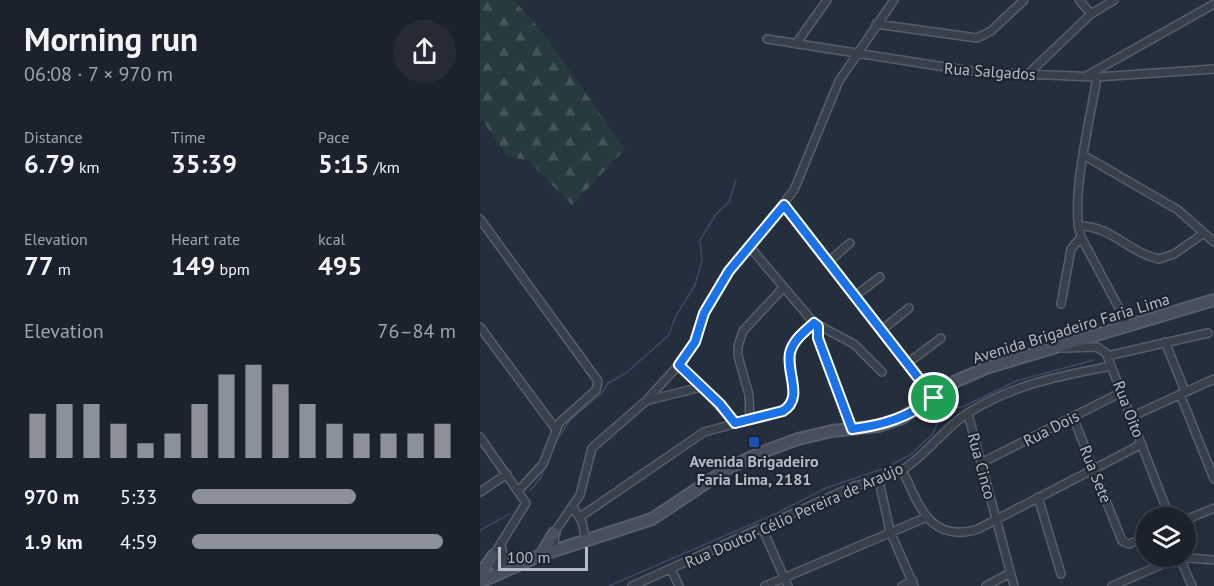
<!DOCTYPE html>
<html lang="en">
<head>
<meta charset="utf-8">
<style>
	body { margin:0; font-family:"PT Sans",sans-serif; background:#252a35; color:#f1f3f6; height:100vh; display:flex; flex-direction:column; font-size:22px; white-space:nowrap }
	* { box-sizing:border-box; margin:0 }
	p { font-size:20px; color:#a0a4aa }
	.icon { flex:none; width:33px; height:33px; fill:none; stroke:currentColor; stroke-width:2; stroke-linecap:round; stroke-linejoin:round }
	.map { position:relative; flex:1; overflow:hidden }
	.panel { display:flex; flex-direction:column; background:#1c222d; width:480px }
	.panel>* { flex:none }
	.fabs { position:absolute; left:656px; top:507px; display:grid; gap:12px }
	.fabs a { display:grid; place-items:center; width:60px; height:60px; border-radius:50%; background:#1c222d; box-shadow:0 3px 15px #0003,0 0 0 2px #3a3f49; font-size:30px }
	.scale { position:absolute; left:18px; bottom:15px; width:90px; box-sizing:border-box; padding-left:6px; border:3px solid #b4bbc7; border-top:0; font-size:16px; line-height:21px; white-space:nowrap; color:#b4bbc7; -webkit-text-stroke:4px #1d2531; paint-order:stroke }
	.pin { position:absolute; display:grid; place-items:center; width:51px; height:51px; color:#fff; margin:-26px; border:3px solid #fff; border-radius:50%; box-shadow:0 2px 6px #0007 }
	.round { display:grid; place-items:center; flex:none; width:63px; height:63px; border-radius:32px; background:#252a35 }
	.head { display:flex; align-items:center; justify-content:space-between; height:102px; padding:0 24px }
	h1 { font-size:33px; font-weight:700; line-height:45px }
	.stats { display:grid; grid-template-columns:repeat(3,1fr); gap:9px; height:102px; padding:6px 24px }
	.stats div { display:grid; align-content:center }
	.stats b { font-size:26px; font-weight:700 }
	.stats small { font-size:16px; font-weight:400 }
	.stats p { font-size:16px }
	.chart { height:168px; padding:12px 24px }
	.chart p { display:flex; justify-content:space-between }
	.chart svg { width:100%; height:108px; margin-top:6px; stroke:#8c9099; stroke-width:6 }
	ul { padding:0 24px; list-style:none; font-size:20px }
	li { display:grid; grid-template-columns:96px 72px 1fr; align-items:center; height:45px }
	li i { height:15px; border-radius:8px; background:#8c9099 }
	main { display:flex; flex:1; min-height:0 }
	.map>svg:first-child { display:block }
	.forest { fill:url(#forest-firs) }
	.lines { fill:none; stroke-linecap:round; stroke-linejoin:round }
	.stream { stroke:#3b4b64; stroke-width:1.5 }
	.street-casing { stroke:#565e6a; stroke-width:10 }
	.secondary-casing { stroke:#565e6a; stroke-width:14 }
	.street { stroke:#38404c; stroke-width:7 }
	.secondary { stroke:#474f5f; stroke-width:10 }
	.route-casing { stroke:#fff; stroke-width:12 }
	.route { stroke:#1a73e8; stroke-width:8 }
	.transit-dot { fill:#1a4fb4; stroke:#1d2531; stroke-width:2 }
	.labels { text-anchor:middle; stroke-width:4.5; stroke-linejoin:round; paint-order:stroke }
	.street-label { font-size:16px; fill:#b4bbc7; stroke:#1d2531 }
	.poi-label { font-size:16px; font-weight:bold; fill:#b4bbc7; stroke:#1d2531 }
</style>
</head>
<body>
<main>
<section class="panel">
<div class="head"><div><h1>Morning run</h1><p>06:08 · 7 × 970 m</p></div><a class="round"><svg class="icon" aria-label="share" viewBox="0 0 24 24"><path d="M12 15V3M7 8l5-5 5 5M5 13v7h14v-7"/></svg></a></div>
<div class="stats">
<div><p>Distance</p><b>6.79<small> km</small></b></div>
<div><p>Time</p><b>35:39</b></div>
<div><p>Pace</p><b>5:15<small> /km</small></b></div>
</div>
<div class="stats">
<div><p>Elevation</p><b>77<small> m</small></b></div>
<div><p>Heart rate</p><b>149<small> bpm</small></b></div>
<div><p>kcal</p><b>495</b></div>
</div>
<div class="chart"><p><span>Elevation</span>76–84 m</p>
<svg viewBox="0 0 160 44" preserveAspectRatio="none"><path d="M5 44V26M15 44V22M25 44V22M35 44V30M45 44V38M55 44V34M65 44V22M75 44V10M85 44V6M95 44V14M105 44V22M115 44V30M125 44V34M135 44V34M145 44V34M155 44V30"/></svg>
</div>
<ul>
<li><b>970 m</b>5:33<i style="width:62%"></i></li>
<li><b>1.9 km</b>4:59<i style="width:95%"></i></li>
</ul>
</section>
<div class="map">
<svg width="734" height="586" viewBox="0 0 734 586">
	<defs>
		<pattern id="forest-firs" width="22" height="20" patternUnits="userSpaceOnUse" patternTransform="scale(1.5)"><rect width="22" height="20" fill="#273a3d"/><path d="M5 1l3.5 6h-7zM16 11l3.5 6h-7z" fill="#445558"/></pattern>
	</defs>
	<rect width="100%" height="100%" fill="#252e3c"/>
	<path class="forest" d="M0 0H34L64 34 145 149 92 205 48 160 28 157 0 117Z"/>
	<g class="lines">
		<path class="stream" d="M74 444 90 420 121 394 128 383 146 373 188 336 196 316 215 285 222 260 220 240 236 214 249 202 256 180
			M50 491 61 477 72 449
			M0 530 30 514
			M129 586 293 515 346 488 405 468 430 455 453 434 460 417 471 409 485 406 536 381 614 360"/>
		<defs>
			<path id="street" d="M599 0 611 14
				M396 24 497 38 511 31 544 0
				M287 39 497 72 617 77 734 69
				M316 44 347 0
				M547 75 611 14 634 0
				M608 75 734 4
				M605 156 698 210 734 242
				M304 205 455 397
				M0 219 118 381 116 390 79 423 63 464 39 490
				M598 226C631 225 649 253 679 259L694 254 724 233
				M601 237 648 325
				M269 246 334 323 374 344 402 372
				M348 262 370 243
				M375 296 400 277
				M581 304 591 249 601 237C589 202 611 116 617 77
				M338 326 337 338 372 429
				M0 327 75 428
				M403 329 429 308
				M685 342 705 391
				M582 348 617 347 626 353 690 518
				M627 356 728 333
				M429 362 461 338
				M199 365 221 387
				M700 394 734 479
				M169 400 221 387 255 423
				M488 414 534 586
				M593 417 642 541 649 544 666 537
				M651 417 734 379
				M270 420 269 395 258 356V346L263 331 303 288
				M0 437 46 503 13 556 18 573
				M501 463 642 392
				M422 470C440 505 448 542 496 530L662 444
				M399 481 410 531 434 586
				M0 492 27 474
				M558 497 581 574
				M93 507 102 522 106 541
				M100 517 224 432 292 414 310 406 314 398 310 352 316 341 334 323
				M705 520 734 508
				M282 528 308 586
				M21 545 26 569
				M75 550 74 533 100 495 112 448 166 401 204 359 215 342 224 313 245 277 314 190 359 81 414 0
				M699 556 712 586
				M191 569 199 586
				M152 586 374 486C391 482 406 479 422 470 447 455 463 429 488 413 537 383 577 377 631 366
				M285 586 447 517
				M422 586 433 581
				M506 586 530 573
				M632 586 699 557 734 560"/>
			<path id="secondary" d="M61 555 74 533
				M0 575 13 556
				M0 582 61 555 172 519 250 467 288 450 318 439 352 431 398 426 422 418 474 382 506 368 734 300"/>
		</defs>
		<use href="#street" class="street-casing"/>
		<use href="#secondary" class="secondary-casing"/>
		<use href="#street" class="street"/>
		<use href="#secondary" class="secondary"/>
	</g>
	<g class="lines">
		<defs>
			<path id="route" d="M304 205 454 398C428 417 405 425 372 429L338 338V326L334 323C325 331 313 340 310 353 306 373 324 398 303 411L255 423 240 404 199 365 215 342 224 313 249 271Z"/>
		</defs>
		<use href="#route" class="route-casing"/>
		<use href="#route" class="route"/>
	</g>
	<rect class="transit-dot" x="268" y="436" width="12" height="12" rx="3"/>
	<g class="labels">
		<g class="street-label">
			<text transform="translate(510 71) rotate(4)" y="6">Rua Salgados</text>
			<text transform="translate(591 328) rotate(-17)" y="6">Avenida Brigadeiro Faria Lima</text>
			<text transform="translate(649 409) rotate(69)" y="6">Rua Oito</text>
			<text transform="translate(571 428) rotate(-27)" y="6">Rua Dois</text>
			<text transform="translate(502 466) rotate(75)" y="6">Rua Cinco</text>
			<text transform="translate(616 474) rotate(68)" y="6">Rua Sete</text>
			<text transform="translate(314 515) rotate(-24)" y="6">Rua Doutor Célio Pereira de Araújo</text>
		</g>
		<g class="poi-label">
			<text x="274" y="467">Avenida Brigadeiro<tspan x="274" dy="18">Faria Lima, 2181</tspan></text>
		</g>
	</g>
</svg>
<div class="fabs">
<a><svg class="icon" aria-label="layers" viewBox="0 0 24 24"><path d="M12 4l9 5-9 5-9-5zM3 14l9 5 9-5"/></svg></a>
</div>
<div class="scale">100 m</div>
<div class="pin" style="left:454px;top:398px;background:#1e9e55"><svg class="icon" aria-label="arrive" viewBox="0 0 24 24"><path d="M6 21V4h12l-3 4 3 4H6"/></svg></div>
</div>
</main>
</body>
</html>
